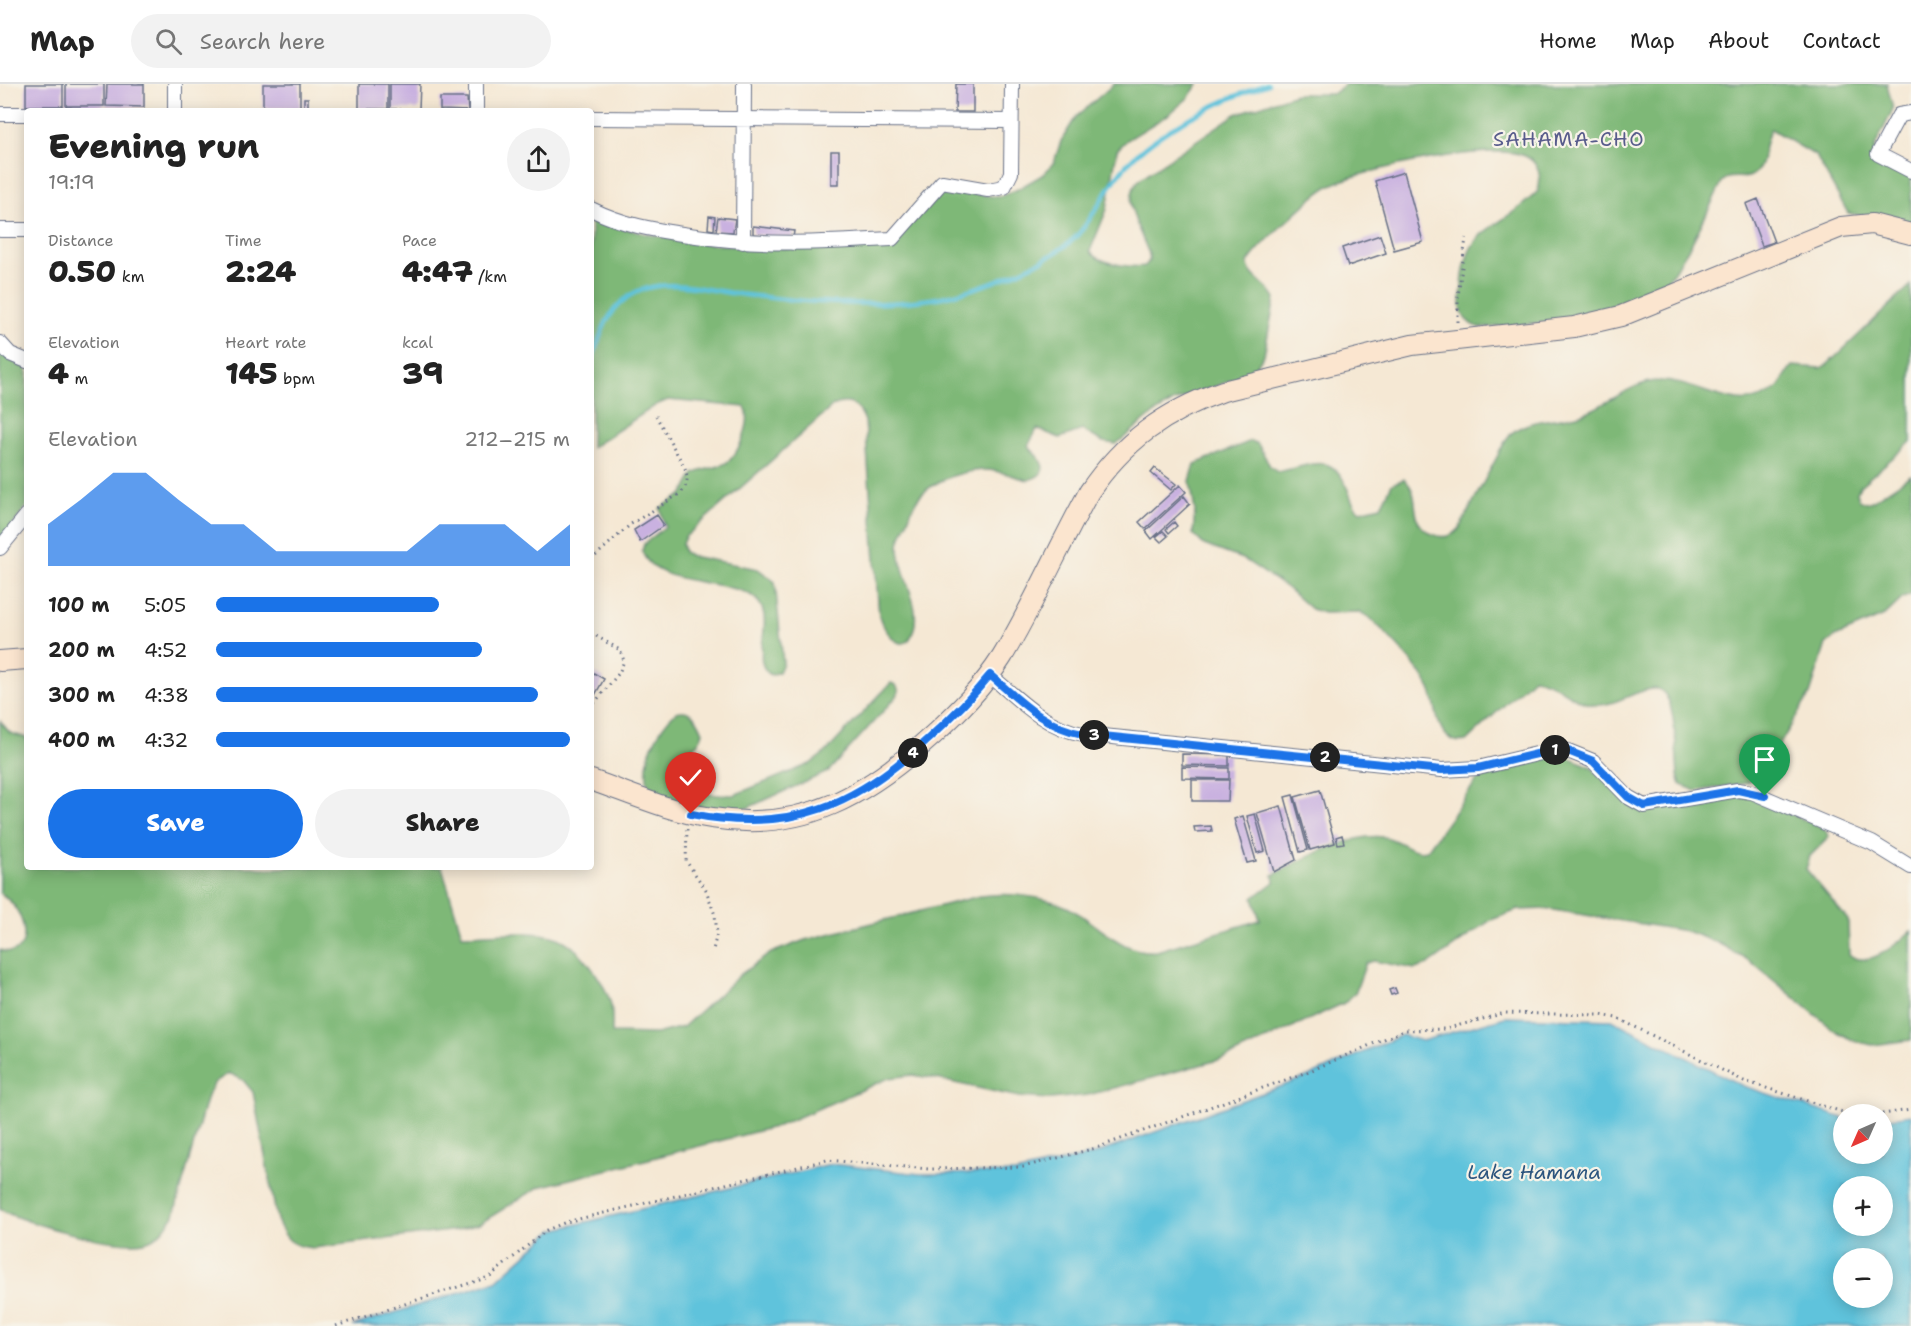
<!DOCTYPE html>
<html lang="en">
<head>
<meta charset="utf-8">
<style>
	body { margin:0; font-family:"Shantell Sans",sans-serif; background:#f2f2f2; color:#222; height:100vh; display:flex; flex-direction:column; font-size:22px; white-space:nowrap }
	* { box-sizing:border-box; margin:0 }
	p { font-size:20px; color:#767676 }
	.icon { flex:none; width:33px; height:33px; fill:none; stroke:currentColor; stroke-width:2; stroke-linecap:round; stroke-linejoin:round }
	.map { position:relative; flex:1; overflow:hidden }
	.sheet { position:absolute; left:24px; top:24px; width:570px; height:762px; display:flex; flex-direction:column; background:#fff; border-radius:6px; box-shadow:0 3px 15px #0003 }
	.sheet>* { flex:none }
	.needle { width:39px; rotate:225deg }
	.buttons { position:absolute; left:1833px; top:1020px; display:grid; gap:12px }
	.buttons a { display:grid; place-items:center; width:60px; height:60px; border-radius:50%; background:#fff; box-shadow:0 3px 15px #0003; font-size:30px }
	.pin { position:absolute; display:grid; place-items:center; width:51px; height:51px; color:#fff; margin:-62px -26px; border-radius:50% 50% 50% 0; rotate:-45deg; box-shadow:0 0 6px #0007 }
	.pin .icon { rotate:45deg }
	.km { position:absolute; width:30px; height:30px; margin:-15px; border-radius:50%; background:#222; color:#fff; font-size:16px; line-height:30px; text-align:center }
	.round { display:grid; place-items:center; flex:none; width:63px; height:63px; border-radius:32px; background:#f2f2f2 }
	.headline { display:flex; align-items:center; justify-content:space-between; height:102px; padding:0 24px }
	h1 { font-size:33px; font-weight:800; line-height:45px }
	.metrics { display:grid; grid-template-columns:repeat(3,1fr); gap:9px; height:102px; padding:6px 24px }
	.metrics div { display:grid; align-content:center }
	.metrics b { font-size:30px; font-weight:800 }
	.metrics small { font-size:16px; font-weight:400 }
	.metrics p { font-size:16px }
	.chart { height:168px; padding:12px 24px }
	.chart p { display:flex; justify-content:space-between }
	.chart svg { width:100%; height:108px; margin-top:6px; fill:#1a73e8; opacity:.7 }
	.primary-button { display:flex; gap:12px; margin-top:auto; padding:12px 24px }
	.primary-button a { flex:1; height:69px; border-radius:36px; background:#1a73e8; color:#fff; font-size:24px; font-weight:800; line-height:69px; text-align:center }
	.primary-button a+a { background:#f2f2f2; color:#222 }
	ul { padding:0 24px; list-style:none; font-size:20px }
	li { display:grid; grid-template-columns:96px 72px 1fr; align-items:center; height:45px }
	li i { height:15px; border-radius:8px; background:#1a73e8 }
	header { display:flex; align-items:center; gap:36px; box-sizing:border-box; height:84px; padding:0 30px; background:#fff; border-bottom:2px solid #e0e0e0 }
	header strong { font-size:28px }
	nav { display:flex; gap:33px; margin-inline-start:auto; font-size:21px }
	.search { width:420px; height:54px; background:#f2f2f2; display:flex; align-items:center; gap:15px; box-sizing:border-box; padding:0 21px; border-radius:33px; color:#767676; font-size:22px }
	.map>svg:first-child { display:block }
	.forest { fill:#7eb877; stroke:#4c746a; stroke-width:1.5 }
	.water { fill:#5ec3dc; stroke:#3c799d; stroke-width:1.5; fill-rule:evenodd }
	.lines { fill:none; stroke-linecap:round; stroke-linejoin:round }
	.stream { stroke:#5ec3dc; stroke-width:4.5 }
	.building { fill:#c9b1e0 }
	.street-casing { stroke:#677087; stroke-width:16 }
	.secondary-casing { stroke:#677087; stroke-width:22 }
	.path { stroke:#677087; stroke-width:3; stroke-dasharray:1.5 4.5; stroke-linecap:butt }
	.street { stroke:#fff; stroke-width:14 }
	.secondary { stroke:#fbe5cf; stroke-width:20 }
	.route-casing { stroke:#fff; stroke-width:12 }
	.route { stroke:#1a73e8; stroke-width:8 }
	.labels { text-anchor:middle; stroke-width:4.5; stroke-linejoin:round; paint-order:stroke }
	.neighbourhood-label { font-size:20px; letter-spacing:1.5px; fill:#585c8c; stroke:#f7f3e8 }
	.water-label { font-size:20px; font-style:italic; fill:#2c547e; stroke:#f7f3e8 }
</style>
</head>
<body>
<header>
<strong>Map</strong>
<div class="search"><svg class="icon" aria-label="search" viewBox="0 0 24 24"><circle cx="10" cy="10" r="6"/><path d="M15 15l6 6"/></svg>Search here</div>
<nav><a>Home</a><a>Map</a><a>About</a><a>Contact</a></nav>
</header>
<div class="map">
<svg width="1911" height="1242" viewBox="0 0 1911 1242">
	<rect width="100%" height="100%" fill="#f7f3e8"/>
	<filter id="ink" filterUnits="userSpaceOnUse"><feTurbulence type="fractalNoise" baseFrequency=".0167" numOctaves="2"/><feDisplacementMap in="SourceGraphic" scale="12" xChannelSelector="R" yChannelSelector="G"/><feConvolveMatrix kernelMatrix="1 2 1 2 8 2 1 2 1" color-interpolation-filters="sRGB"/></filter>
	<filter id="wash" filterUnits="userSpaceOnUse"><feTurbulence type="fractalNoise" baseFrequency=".008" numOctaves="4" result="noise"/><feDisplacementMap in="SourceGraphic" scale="24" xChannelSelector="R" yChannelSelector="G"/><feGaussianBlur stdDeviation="1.35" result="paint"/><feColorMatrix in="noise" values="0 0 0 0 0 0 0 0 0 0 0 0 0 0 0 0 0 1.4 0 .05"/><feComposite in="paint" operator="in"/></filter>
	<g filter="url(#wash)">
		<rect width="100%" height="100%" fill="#f5e8d4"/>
		<path class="forest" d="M1114 0H1198L1188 14 1168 31 1127 56 1117 66 1107 125 1090 167C1097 179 1131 184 1145 182L1149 177V170C1140 146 1119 114 1141 94L1236 30 1296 10H1332L1346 0H1887L1893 25 1874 65 1911 94V141L1848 129 1816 72 1771 45C1763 57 1765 82 1754 90 1745 98 1731 88 1722 98 1706 130 1691 166 1669 194 1633 239 1537 238 1483 244 1470 242 1461 234 1461 220 1462 136 1492 154 1538 107 1542 93 1539 78 1525 72 1494 58 1364 85 1331 101 1315 109 1257 163 1248 179 1248 193 1269 201 1275 214L1264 271 1251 289 1173 318 1152 331 1116 360 1103 358 1082 346 1060 354 1037 345 1028 362C1039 373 1055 389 1028 396 1013 393 999 385 983 386 961 387 927 398 915 419 911 426 909 434 906 441 903 447 899 455 899 463 899 491 923 521 913 548 904 575 883 546 879 532L865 337C859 321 849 314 833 322L685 453 682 460 684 468 691 472 758 485 775 498 783 579 779 588 771 591C745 576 784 529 749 510 721 495 653 502 642 467L644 460 665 443 660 424 682 411 694 390C704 384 716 385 726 379 739 371 753 336 745 323L668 316 656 321 591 364V131C623 147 653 152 688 157 760 167 817 165 889 161L945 106 998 113 1016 106 1044 90 1054 78 1061 57 1076 33Z
			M1911 201V358L1860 402 1857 409 1859 416 1866 419 1872 417 1911 391V511L1903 514 1884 532 1835 553 1826 560 1810 610 1762 690 1747 699 1697 707 1681 701 1678 691C1676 674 1677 610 1658 605 1652 604 1645 606 1640 608 1627 612 1610 622 1596 621 1572 619 1556 596 1533 594L1466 657C1459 658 1454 658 1448 653 1435 642 1437 620 1430 605 1419 582 1388 551 1369 533L1360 528 1324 529 1311 525 1287 504 1245 476 1204 461 1193 450 1195 427 1190 397 1195 380 1251 357 1258 360 1270 382 1277 388C1309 383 1332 364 1348 406 1351 414 1353 422 1360 427L1381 422 1392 400 1404 395C1426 414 1402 441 1438 452 1447 454 1453 452 1459 445L1507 354C1524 332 1560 338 1584 329 1608 321 1633 297 1659 297 1699 296 1740 336 1777 304 1784 298 1786 288 1792 282L1821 284 1828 280Z
			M0 268 18 281 27 283V422L7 449 0 453Z
			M891 599 896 601 899 607 897 612 828 688 747 724 726 727 693 722 659 711 648 701C642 675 657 645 676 628 691 623 698 636 703 648 698 671 668 667 678 699L696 707 717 711H734L810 680 826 668Z
			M0 637 10 649 27 654V783H253L269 785 292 783H442L462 851C489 851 533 845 558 854 579 862 603 896 610 917 613 926 612 939 612 949L656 950 683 943 741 890 771 869 805 856 980 812C1006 808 1043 812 1067 823 1098 838 1121 871 1157 867L1260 836 1253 814 1274 798 1273 791C1300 776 1352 749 1383 753 1399 754 1410 770 1427 766L1477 696 1497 686 1542 674 1567 673 1590 682 1624 717 1643 727 1738 712 1751 713 1824 744 1829 753 1810 772 1806 785 1848 836 1849 870C1867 887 1898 859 1911 847V956L1872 961 1852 956 1834 946 1750 877 1718 859 1686 847 1547 825 1518 826 1491 836 1428 881 1415 885 1374 877 1366 879 1355 909 1344 919 1226 974 1088 1011 1051 1015 1019 1013 932 994 912 991 889 994 778 1042 539 1103 479 1140 457 1146 313 1164C291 1162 286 1156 277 1136L253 1008 243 996 229 989 215 998 207 1012 174 1131C166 1143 158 1155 144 1158 117 1164 24 1140 0 1125V866C35 878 29 826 0 809Z"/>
		<path class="water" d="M1505 933 1612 936 1743 1002 1843 1034 1844 1070H1882L1883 1035 1911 1031V1242H352L496 1197 553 1146 831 1080 920 1090 1015 1089 1092 1071 1312 991 1402 951 1422 957ZM1844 1102H1882V1142H1844ZM1844 1174H1882V1214H1844Z"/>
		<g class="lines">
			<path class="stream" d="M591 280C600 250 608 221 638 207 670 193 712 208 746 211 806 218 871 224 931 215 971 209 1057 178 1081 147 1100 123 1111 95 1134 73 1166 42 1226 14 1268 0"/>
		</g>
		<g id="blocks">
			<path class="building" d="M26 0H63V22H26Z
				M66 0H104V22H66Z
				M107 0H144V23L106 22Z
				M263 0H300V24H263Z
				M359 0H388V25H359Z
				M390 0H420L419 25H390Z
				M956 0H973V28H955Z
				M304 14H308V24H304Z
				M440 14H467L468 27 440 26Z
				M831 67H839V100H831Z
				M1404 88 1423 158 1394 166 1375 97Z
				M1758 115 1774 158 1762 162 1746 120Z
				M709 132 715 133 714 146 708 145Z
				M718 133 735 135 733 148 716 147Z
				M753 142 794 147 793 154 753 150Z
				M1380 151 1386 169 1348 182 1342 164Z
				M1155 384 1176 400 1171 406 1151 389Z
				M1180 401 1186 408 1145 445 1139 438Z
				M1184 412 1190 420 1152 455 1146 447Z
				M657 431 664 441 640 458 634 446Z
				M1174 438 1177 442 1169 449 1166 445Z
				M1163 447 1168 452 1161 458 1156 453Z
				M592 588 604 595 591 618V590Z
				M1182 670 1229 671V682L1182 681Z
				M1182 683 1229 684V695L1182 694Z
				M1192 696H1229L1228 717H1192Z
				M1320 706 1335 759 1310 766 1295 713Z
				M1293 711 1308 766 1300 768 1285 713Z
				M1281 722 1296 776 1274 788 1257 729Z
				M1255 730 1265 767 1257 769 1247 732Z
				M1243 732 1256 777 1247 779 1234 735Z
				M1211 742 1212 747 1195 748 1194 743Z
				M1342 751 1344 759 1338 760 1336 753Z
				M1395 904 1397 909 1391 911 1389 906Z"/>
		</g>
	</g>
	<g filter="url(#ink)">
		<use href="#blocks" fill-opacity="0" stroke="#677087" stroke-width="1.5"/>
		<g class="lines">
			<defs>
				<path id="street" d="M175 27V0
					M476 27V0
					M1911 29 1899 31 1878 70 1911 87
					M0 30H27
					M591 34 1011 37
					M591 125C623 141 653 146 689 151 761 162 819 159 892 155L942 98 988 106 1004 103 1011 89 1012 0
					M0 146H27
					M743 158 744 0
					M0 259 10 270 27 277
					M0 464 27 431
					M990 591C1019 616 1044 643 1083 650L1442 686 1478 684 1541 669 1568 667 1593 677 1628 713 1644 722 1738 706 1752 708 1872 759 1911 783"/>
				<path id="secondary" d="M0 577 27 575
					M591 696C631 710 671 728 712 734 804 749 868 710 933 651 959 627 983 603 1002 573 1034 520 1059 462 1089 408 1123 358 1165 327 1223 307L1412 261 1574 243 1621 232 1841 143 1872 140 1911 150"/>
			</defs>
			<use href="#street" class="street-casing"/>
			<use href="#secondary" class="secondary-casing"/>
			<path class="path" d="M1458 238V212L1466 154
				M591 476 631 440 681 409C688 400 689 393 684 382L656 332
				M591 549 620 566 624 577 619 589 591 623
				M687 745 686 777 706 806 715 831 717 849 713 866
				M1882 1030 1911 1026
				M336 1242 489 1193 547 1146 566 1138 827 1076 929 1085 1023 1083 1096 1064 1310 987 1405 946 1445 945 1505 929 1600 931 1617 934 1744 997 1849 1030"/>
			<use href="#street" class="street"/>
			<use href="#secondary" class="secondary"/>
		</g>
	</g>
	<g class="lines" filter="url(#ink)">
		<defs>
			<path id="route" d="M691 730C791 750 856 721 929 654 951 634 971 614 990 591 1019 616 1044 643 1083 650L1442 686 1478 684 1541 669 1568 667 1593 677 1628 713 1644 722 1738 706 1765 712"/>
		</defs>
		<use href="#route" class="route-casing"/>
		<use href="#route" class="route"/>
	</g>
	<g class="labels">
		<g class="neighbourhood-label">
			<text x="1569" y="62">SAHAMA-CHO</text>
		</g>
		<g class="water-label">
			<text x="1534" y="1095">Lake Hamana</text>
		</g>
	</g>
</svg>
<div class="buttons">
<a><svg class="needle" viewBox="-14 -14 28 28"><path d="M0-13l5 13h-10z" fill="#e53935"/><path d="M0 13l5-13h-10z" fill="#767676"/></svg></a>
<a>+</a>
<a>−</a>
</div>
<div class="pin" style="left:1765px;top:712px;background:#1e9e55"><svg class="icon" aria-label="arrive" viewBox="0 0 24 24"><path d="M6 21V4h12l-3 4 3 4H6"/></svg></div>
<div class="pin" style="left:691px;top:730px;background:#d93025"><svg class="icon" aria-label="check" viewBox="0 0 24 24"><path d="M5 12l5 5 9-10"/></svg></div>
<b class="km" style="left:1555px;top:666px">1</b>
<b class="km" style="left:1325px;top:673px">2</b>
<b class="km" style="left:1094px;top:651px">3</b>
<b class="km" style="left:913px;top:669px">4</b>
<section class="sheet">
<div class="headline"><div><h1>Evening run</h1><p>19:19</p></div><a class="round"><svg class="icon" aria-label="share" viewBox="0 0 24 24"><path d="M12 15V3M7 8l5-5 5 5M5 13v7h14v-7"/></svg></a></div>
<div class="metrics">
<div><p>Distance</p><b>0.50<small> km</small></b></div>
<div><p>Time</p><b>2:24</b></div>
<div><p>Pace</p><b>4:47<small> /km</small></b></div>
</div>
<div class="metrics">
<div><p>Elevation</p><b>4<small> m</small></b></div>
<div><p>Heart rate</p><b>145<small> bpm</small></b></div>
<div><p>kcal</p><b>39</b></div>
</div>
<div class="chart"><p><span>Elevation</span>212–215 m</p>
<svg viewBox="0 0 160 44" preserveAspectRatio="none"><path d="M0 44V27L10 17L20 6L30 6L40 17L50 27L60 27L70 38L80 38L90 38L100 38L110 38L120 27L130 27L140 27L150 38L160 27V44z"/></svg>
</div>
<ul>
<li><b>100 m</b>5:05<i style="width:63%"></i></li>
<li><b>200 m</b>4:52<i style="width:75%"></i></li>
<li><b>300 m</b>4:38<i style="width:91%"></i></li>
<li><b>400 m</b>4:32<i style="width:100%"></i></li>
</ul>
<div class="primary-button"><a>Save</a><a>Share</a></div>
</section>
</div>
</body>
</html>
